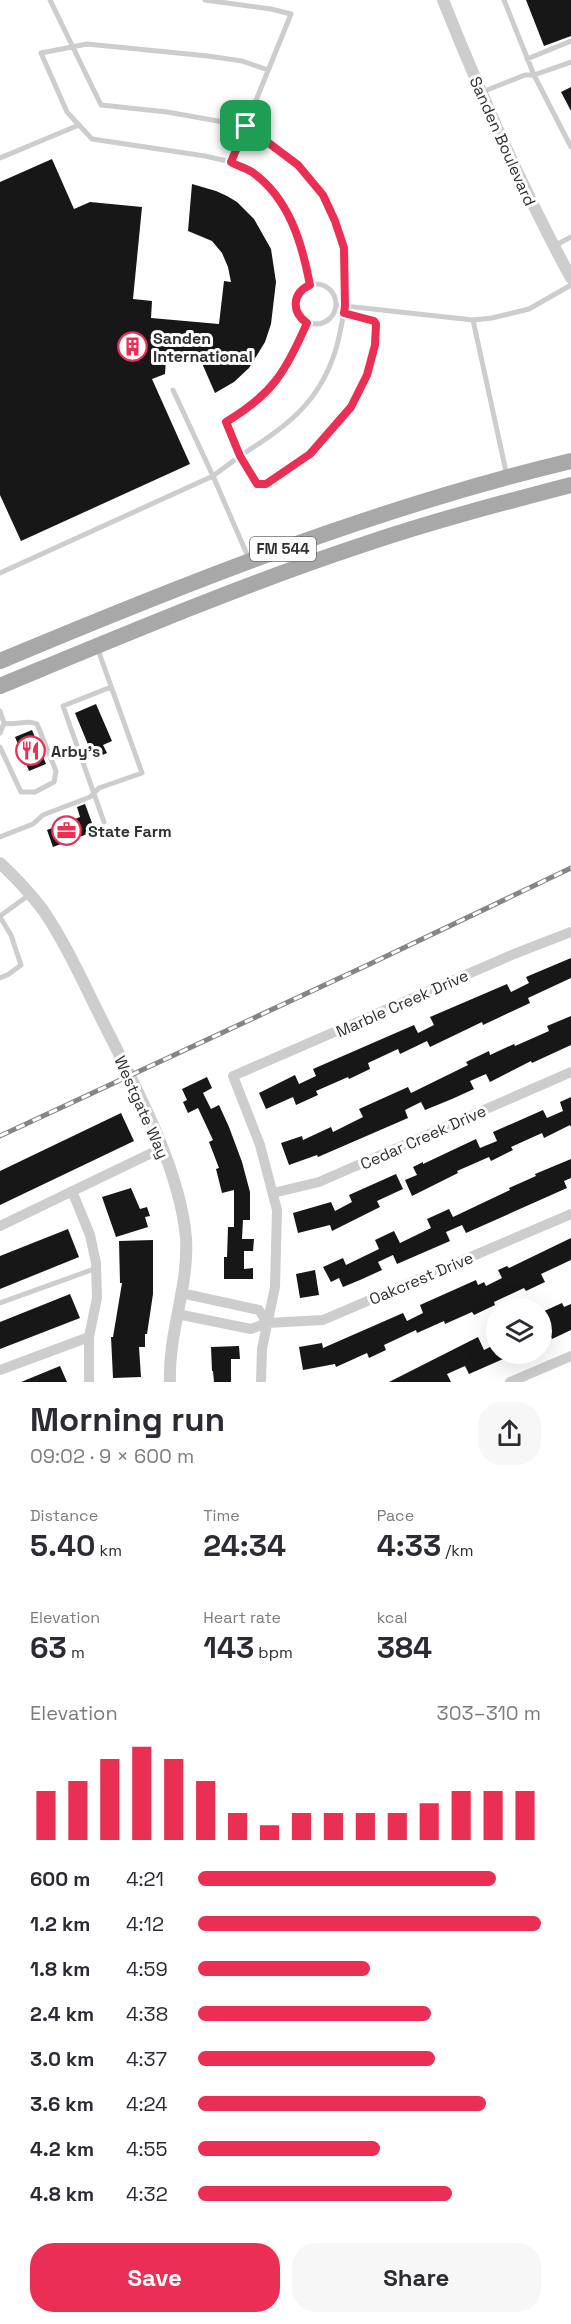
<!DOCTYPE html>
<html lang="en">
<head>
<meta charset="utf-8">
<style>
	body { margin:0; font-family:"Space Grotesk",sans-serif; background:#f7f7f7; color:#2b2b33; height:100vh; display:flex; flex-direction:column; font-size:22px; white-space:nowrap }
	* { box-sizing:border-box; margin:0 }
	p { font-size:20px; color:#7c7c81 }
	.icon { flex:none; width:33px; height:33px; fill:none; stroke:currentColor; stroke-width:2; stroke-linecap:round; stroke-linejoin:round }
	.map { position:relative; height:1382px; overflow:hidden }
	.side { display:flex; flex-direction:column; background:#fff; flex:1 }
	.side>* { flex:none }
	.buttons { position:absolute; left:486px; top:1298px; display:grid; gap:12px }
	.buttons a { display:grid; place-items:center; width:66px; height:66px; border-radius:50%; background:#fff; box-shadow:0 6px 24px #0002; font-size:30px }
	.pin { position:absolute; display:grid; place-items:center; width:51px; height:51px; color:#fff; margin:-26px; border-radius:12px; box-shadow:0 3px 9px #0006 }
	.round { display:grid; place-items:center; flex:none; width:63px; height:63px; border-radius:24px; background:#f7f7f7 }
	.summary { display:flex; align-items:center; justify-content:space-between; height:102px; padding:0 30px }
	h1 { font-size:33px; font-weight:800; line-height:45px }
	.stats { display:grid; grid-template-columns:repeat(3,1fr); gap:9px; height:102px; padding:6px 30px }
	.stats div { display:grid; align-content:center }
	.stats b { font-size:30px; font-weight:800 }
	.stats small { font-size:16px; font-weight:400 }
	.stats p { font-size:16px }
	.chart { height:168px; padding:12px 30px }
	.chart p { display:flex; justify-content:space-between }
	.chart svg { width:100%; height:108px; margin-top:6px; stroke:#eb2e54; stroke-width:6 }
	.button { display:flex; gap:12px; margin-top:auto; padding:12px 30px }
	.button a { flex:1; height:69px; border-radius:24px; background:#eb2e54; color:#fff; font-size:24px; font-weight:800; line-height:69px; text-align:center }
	.button a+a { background:#f7f7f7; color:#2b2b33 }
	ul { padding:0 30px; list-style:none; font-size:20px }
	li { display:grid; grid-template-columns:96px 72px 1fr; align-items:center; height:45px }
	li i { height:15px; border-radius:8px; background:#eb2e54 }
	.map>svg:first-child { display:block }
	.building { fill:#171717 }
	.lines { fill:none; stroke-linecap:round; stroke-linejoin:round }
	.service { stroke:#cdcdcd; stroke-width:5 }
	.minor { stroke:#cdcdcd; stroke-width:10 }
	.tertiary { stroke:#cdcdcd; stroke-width:12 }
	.primary { stroke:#a8a8a8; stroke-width:16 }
	.rail-casing { stroke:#858585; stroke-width:5 }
	.rail { stroke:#fff; stroke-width:3; stroke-dasharray:9; stroke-linecap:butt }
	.route-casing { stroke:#fff; stroke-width:12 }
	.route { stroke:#eb2e54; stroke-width:8 }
	.labels { text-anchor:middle; stroke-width:6; stroke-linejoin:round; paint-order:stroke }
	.shield { fill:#fff; stroke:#6e6e6e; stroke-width:1.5 }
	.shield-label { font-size:15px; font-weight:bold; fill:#303030 }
	.street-label { font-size:16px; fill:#303030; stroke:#fff }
	.poi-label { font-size:16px; font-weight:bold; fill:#303030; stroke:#fff; text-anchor:start }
</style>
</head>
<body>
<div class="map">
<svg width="571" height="1382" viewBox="0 0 571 1382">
	<rect width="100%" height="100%" fill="#fff"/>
	<path class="building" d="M526 0H571V36L544 46Z
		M571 87V111L561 92Z
		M52 159 74 209 90 202 142 207 133 299 152 301 151 318 219 324 224 281 231 282 228 267 222 253 212 241 188 231 192 184 216 191 227 196 237 202 254 219 271 249 276 282 271 324 265 342 249 368 234 382 215 393 201 361 166 358 165 374 152 379 190 464 21 541 0 495V182Z
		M96 704 112 741 103 745 107 753 94 759 75 713Z
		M32 730 46 764 29 771 15 737Z
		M85 804 95 831 53 847 47 830 80 817 77 807Z
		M571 958V978L528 998 530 1003 483 1025 482 1022 430 1047 427 1041 400 1054 398 1049 368 1063 370 1069 349 1079 348 1077 316 1091 318 1095 296 1105 293 1097 266 1109 259 1093 295 1075 299 1084 316 1076 313 1069 414 1025 418 1033 434 1025 430 1017 507 984 511 992 529 983 526 977Z
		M571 1016V1045L532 1063 531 1061 490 1082 486 1074 470 1081 474 1089 452 1099 425 1110 421 1102 405 1110 408 1118 318 1157 317 1155 289 1165 281 1143 302 1136 303 1140 331 1127 333 1132 363 1117 359 1109 408 1087 411 1093 468 1065 466 1062 489 1051 490 1055 514 1044 515 1046 549 1031 547 1026Z
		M207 1077 212 1088 203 1093 211 1109 219 1105 229 1127 242 1162 250 1192V1220H243L242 1239H254L253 1251H244V1269L253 1268V1279H224V1257H227L228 1227H234V1190L222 1193 216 1169 219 1168 209 1142 213 1140 198 1108 188 1113 183 1102 187 1100 182 1089Z
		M571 1097V1127L570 1125 544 1138 542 1133 511 1147 513 1150 491 1161 489 1157 457 1171 458 1173 412 1196 405 1180 417 1175 413 1167 423 1162V1164L476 1139 480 1148 497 1141 493 1132 543 1110 547 1118 563 1111 560 1102Z
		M121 1113 134 1141 0 1205V1171Z
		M571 1159V1178L564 1181 567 1188 466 1233 462 1225 446 1232 450 1241 397 1264 393 1255 378 1262 382 1270 360 1280 343 1287 339 1278 331 1282 323 1267 343 1258 346 1265 379 1249 375 1240 394 1231 400 1243 431 1228 427 1219 449 1209 453 1217 510 1190 509 1188 536 1176 535 1174Z
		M396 1174 403 1189 377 1201 380 1207 332 1231 330 1225 298 1233 293 1213 331 1202 335 1211 352 1202 349 1195Z
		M131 1188 140 1209 147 1207 150 1216 145 1217 148 1227 116 1237 102 1197Z
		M68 1229 79 1257 0 1289V1256Z
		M571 1238V1260L541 1274 545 1282 526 1291 524 1288 494 1302 495 1305 474 1315 472 1312 445 1324 444 1321 417 1333 416 1330 384 1345 386 1350 369 1358 367 1353 336 1367 335 1364 303 1370 299 1347 322 1343 323 1348 403 1313 407 1321 423 1313 420 1305 476 1280 478 1285 484 1282 486 1286 502 1278 498 1270 507 1266 509 1268Z
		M153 1240V1294L147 1334H145V1347H139L141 1377 113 1378 111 1337H113L122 1283H120L119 1241Z
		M315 1270 319 1295 300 1298 296 1274Z
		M70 1294 80 1318 0 1349V1322Z
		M562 1303 564 1307 571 1304V1330L552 1339 548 1330 542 1333V1312Z
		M478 1337 484 1350 496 1344V1353H517L469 1374 465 1366 447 1374 451 1382H389Z
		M239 1346 240 1359H231V1382H214L213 1371H212L211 1347Z
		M60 1366 67 1382H21Z"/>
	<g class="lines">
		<path class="service" d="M50 0 101 105 167 112 246 126 298 165 323 195 335 221 344 248 345 306C342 321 340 337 335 352 318 405 285 427 240 456L257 484H266L310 454 350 407 367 374 375 345 377 326 374 321 344 313
			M205 0 271 9 291 14 231 162
			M504 0 534 75 571 147
			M527 59 571 41
			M268 70 242 61 208 56 87 44 41 53 67 112 92 139 205 156 231 162 252 172 274 193 291 219 303 250 310 285
			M482 92 525 75H534L571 62
			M0 158 79 125
			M554 246 571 237
			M296 304a20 20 0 1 1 40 0a20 20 0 1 1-40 0Z
			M336 305 473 320 492 318 529 309 571 285
			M473 320 507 476
			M249 559 213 476 240 456 226 422C272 395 287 370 307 323
			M0 573 213 476 173 390
			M0 711 4 723 0 733
			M0 747 21 792H35L54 782 56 771 37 724C26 719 16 726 4 723
			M104 822 63 706 111 687
			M0 837 33 824 43 815 90 797 99 788 142 773 97 647
			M0 916 29 895
			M0 917 11 935 21 965 9 974 0 978
			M0 1303 97 1268"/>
		<path class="minor" d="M72 1191 90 1235 96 1263 97 1298 89 1337V1382
			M273 1193 319 1182 571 1072
			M0 1226 162 1148
			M181 1293 259 1310 267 1323
			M177 1314 251 1329 267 1323 323 1320 571 1214
			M0 1370 89 1337
			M261 1382 262 1349 275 1287 277 1210 260 1145 233 1076 514 954 571 932
			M510 1382 571 1356"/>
		<path class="tertiary" d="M443 0C481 95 522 188 571 278
			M0 863C16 878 30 893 43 910 66 944 83 982 101 1018 133 1082 180 1167 186 1238 189 1287 168 1333 170 1382"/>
		<path class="primary" d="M0 661C186 583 374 508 571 461
			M0 686C121 636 241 585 365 544 433 521 502 503 571 485"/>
		<defs>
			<path id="rail" d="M0 1136 372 963 571 868"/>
		</defs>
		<use href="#rail" class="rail-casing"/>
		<use href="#rail" class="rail"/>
	</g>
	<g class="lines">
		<defs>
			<path id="route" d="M246 126 298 165 323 195 335 221 344 248 345 306 344 313 374 321 376 324 375 345 367 375 351 407 310 454 266 484H257L240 456 226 422C273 394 286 371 307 323 291 312 292 293 310 285 302 243 289 198 252 172 246 168 237 166 231 162Z"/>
		</defs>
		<use href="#route" class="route-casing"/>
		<use href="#route" class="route"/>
	</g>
	<defs>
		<symbol id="building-ring" viewBox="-11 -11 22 22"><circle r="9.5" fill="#fff" stroke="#eb2e54" stroke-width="1.5"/><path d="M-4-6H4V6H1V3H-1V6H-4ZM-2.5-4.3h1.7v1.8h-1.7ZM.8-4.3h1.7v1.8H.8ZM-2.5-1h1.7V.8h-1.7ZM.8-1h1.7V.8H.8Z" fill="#eb2e54"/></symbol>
		<symbol id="restaurant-ring" viewBox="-11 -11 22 22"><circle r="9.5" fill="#fff" stroke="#eb2e54" stroke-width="1.5"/><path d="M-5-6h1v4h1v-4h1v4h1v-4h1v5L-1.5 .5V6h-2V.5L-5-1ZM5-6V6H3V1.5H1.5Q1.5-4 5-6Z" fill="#eb2e54"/></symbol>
		<symbol id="office-ring" viewBox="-11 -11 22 22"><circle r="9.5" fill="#fff" stroke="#eb2e54" stroke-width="1.5"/><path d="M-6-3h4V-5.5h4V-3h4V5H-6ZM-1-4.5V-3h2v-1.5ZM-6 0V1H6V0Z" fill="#eb2e54"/></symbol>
	</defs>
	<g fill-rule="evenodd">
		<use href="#building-ring" x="116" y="330" width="33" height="33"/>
		<use href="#restaurant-ring" x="14" y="734" width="33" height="33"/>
		<use href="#office-ring" x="50" y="814" width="33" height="33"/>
	</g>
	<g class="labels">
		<rect class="shield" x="250" y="537" width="66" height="24" rx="4.5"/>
		<g class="shield-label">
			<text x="283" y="554">FM 544</text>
		</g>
		<g class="street-label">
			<text transform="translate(503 141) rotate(66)" y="6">Sanden Boulevard</text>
			<text transform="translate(402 1003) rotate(-24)" y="6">Marble Creek Drive</text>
			<text transform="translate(142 1107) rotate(66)" y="6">Westgate Way</text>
			<text transform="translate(423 1137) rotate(-24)" y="6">Cedar Creek Drive</text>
			<text transform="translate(421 1278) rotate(-23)" y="6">Oakcrest Drive</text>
		</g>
		<g class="poi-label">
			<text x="153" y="344">Sanden<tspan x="153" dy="18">International</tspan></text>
			<text x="51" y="757">Arby's</text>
			<text x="88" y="837">State Farm</text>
		</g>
	</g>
</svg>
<div class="buttons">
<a><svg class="icon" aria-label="layers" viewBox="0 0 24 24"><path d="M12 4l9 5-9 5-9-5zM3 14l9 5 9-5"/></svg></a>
</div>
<div class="pin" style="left:246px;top:126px;background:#1e9e55"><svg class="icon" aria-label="arrive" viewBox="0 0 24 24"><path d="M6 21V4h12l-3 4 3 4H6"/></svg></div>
</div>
<section class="side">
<div class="summary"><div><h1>Morning run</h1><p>09:02 · 9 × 600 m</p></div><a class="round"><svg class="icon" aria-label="share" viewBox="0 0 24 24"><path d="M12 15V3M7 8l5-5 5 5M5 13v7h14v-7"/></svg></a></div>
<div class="stats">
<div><p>Distance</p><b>5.40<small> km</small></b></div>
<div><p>Time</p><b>24:34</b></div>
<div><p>Pace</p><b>4:33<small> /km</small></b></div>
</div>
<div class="stats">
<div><p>Elevation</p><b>63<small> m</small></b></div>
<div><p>Heart rate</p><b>143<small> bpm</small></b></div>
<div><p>kcal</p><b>384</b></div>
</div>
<div class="chart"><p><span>Elevation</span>303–310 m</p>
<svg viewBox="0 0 160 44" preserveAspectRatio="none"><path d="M5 44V24M15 44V20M25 44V11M35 44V6M45 44V11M55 44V20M65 44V33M75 44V38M85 44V33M95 44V33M105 44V33M115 44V33M125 44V29M135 44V24M145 44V24M155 44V24"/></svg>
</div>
<ul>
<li><b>600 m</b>4:21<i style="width:87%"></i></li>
<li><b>1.2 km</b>4:12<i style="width:100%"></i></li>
<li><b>1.8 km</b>4:59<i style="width:50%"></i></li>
<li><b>2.4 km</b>4:38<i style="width:68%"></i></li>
<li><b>3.0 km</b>4:37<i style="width:69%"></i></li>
<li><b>3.6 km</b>4:24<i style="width:84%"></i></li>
<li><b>4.2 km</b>4:55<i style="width:53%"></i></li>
<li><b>4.8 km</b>4:32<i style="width:74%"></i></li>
</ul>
<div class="button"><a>Save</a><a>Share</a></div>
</section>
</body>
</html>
